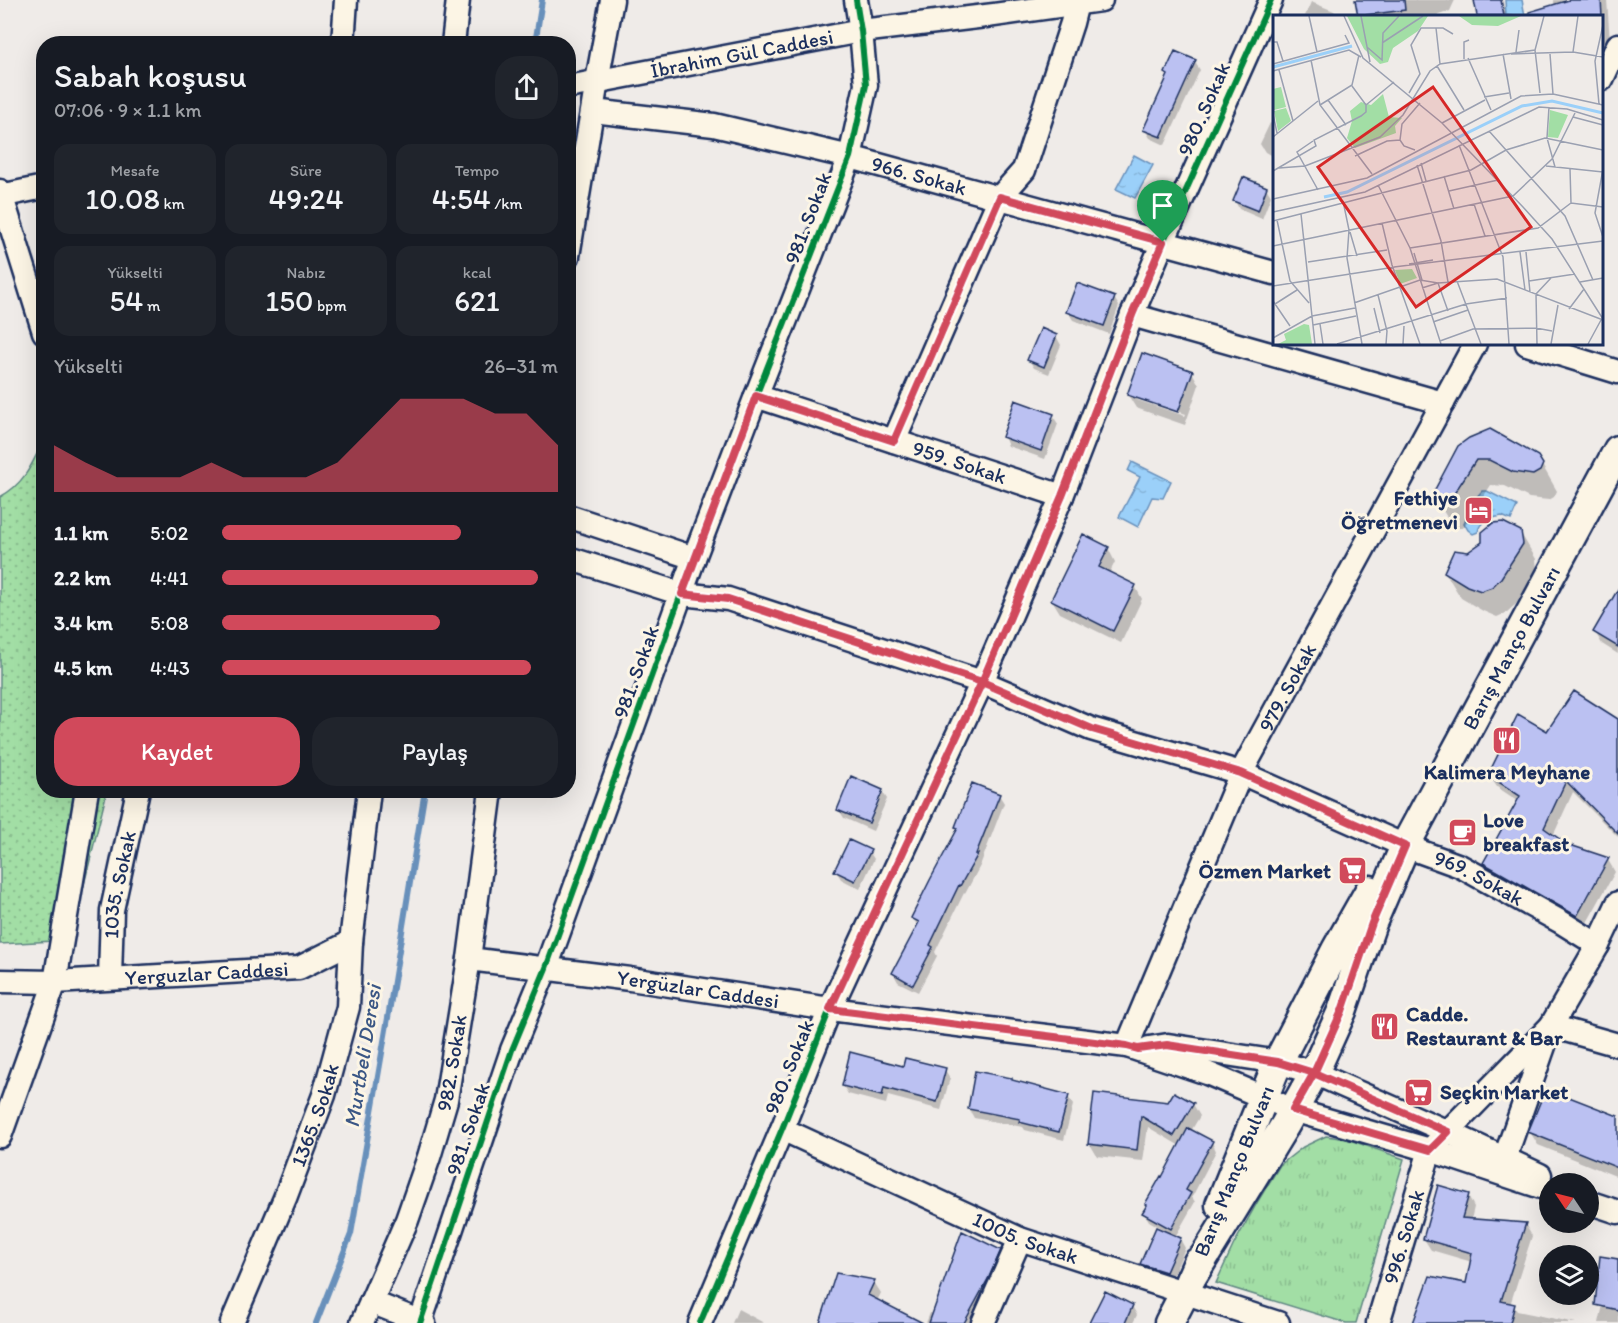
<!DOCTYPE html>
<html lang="tr">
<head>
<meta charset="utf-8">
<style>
	body { margin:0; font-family:Itim,sans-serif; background:#20242c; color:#f1f3f6; height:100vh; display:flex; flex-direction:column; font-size:22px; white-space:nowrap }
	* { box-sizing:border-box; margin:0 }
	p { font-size:20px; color:#9ea1a6 }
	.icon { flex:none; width:33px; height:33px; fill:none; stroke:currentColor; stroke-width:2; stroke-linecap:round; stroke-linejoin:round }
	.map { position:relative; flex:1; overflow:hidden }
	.details { position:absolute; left:36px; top:36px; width:540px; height:762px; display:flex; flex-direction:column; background:#171b24; border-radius:24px; box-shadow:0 6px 24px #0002 }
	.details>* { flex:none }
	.needle { width:39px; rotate:305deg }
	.fabs { position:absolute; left:1539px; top:1173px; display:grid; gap:12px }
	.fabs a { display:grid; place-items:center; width:60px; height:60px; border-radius:50%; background:#171b24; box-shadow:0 6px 24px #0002; font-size:30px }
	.pin { position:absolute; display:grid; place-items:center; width:51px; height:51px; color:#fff; margin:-62px -26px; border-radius:50% 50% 50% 0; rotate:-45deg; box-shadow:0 0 6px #0007 }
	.pin .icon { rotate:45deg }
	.round { display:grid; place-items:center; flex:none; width:63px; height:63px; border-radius:24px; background:#20242c }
	.overview { display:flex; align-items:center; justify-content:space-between; height:102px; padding:0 18px }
	h1 { font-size:33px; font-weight:600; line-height:45px }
	.stats { display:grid; grid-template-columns:repeat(3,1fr); gap:9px; height:102px; padding:6px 18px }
	.stats div { display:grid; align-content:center; border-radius:15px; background:#20242c; text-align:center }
	.stats b { font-size:30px; font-weight:600 }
	.stats small { font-size:16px; font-weight:400 }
	.stats p { font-size:16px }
	.chart { height:168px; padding:12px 18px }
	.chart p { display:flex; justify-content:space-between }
	.chart svg { width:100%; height:108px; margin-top:6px; fill:#d1495b; opacity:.7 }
	.action { display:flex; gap:12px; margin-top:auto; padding:12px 18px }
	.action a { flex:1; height:69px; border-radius:24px; background:#d1495b; color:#fff; font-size:24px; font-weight:600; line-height:69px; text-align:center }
	.action a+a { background:#20242c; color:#f1f3f6 }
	ul { padding:0 18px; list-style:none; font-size:20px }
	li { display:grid; grid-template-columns:96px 72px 1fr; align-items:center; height:45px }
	li i { height:15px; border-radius:8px; background:#d1495b }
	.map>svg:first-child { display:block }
	.grass { fill:url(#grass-dots); stroke:#5e8682; stroke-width:1.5 }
	.park { fill:url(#park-tufts); stroke:#5e8682; stroke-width:1.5 }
	.water { fill:url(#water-ripples); stroke:#6890bb; stroke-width:1.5 }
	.shadow { fill:#0003; fill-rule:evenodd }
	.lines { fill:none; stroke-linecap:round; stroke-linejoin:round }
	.stream { stroke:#6890bb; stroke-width:6 }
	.building { fill:#bbc1f2; stroke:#1b2f5e; stroke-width:1.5 }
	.minor-casing { stroke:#1b2f5e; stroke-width:27 }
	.major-casing { stroke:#1b2f5e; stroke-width:33 }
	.minor { stroke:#fcf5e5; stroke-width:22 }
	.major { stroke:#fcf5e5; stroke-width:28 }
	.cycleway-casing { stroke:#fcf5e5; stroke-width:10 }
	.cycleway { stroke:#00873e; stroke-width:6 }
	.route-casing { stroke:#fff; stroke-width:12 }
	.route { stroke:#d1495b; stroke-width:8 }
	.labels { text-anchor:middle; stroke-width:6; stroke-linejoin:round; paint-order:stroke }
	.street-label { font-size:21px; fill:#1b2f5e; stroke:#fcf5e5 }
	.poi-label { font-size:21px; font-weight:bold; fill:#1b2f5e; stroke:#fcf5e5; text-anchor:start }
	.water-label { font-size:22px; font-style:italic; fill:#3b5785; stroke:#fcf5e5 }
	.inset-river { fill:none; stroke:#9bd0f9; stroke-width:3 }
	.inset-road { fill:none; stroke:#9aa0b1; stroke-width:1.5 }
	.view { fill:#d62828; fill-opacity:0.15; stroke:#d62828; stroke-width:3 }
	.inset-edge { fill:none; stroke:#1b2f5e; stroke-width:3 }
</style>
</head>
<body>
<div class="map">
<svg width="1618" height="1323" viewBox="0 0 1618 1323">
	<defs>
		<pattern id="grass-dots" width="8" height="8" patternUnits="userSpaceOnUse" patternTransform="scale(1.5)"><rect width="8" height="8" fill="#a2dea5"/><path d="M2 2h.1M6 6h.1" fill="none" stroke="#8bbf90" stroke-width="1.8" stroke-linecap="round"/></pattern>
		<pattern id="park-tufts" width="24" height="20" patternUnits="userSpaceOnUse" patternTransform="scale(1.5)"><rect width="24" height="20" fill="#a2dea5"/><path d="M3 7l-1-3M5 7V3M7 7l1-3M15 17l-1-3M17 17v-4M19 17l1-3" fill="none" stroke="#8bbf90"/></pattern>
		<pattern id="water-ripples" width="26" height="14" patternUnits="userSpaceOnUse" patternTransform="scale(1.5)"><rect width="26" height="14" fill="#9bd0f9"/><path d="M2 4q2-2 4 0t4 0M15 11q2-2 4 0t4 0" fill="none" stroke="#85b3d8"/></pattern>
	</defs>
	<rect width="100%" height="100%" fill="#efebe8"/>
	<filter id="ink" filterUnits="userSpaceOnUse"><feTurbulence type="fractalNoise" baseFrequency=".0167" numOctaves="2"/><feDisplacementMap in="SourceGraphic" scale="12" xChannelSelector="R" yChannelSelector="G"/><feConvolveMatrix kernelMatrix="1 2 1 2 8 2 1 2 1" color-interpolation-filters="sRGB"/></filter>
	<g filter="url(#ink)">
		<path class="grass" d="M43 441 44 790 107 791 81 897 54 941 0 944V497C24 484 32 465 43 441Z"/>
		<path class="park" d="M1326 1136 1347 1139 1404 1159 1356 1323H1346L1216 1283 1233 1246 1258 1201 1280 1165 1303 1147Z"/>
		<path class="water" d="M1505 0H1522L1525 16H1506Z
			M1134 155 1153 165 1135 198 1116 189Z
			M1132 462 1171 481 1163 498 1152 497 1138 527 1119 517 1140 477 1128 471Z
			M1482 491H1487L1517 506 1511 520 1502 516C1492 518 1479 520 1478 532L1473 534 1468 530 1464 523 1475 499Z"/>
		<path class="shadow" d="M1357 0H1455L1450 11 1436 16H1359Z
			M1475 0H1502L1506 16H1478Z
			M1554 0H1607L1610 42 1603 52H1602V16H1555Z
			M1311 2 1334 11 1337 16H1305Z
			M1195 62 1200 70 1165 145 1150 138 1145 130 1169 77 1166 73Z
			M1270 123 1274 125V157L1265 152 1260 144Z
			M1266 188 1271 196 1262 219 1239 209 1235 201Z
			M1114 298 1119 306 1109 334 1073 320 1068 312Z
			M1056 336 1061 345 1049 374 1034 368 1029 360Z
			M1192 372 1199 385 1185 425 1136 408 1128 395ZM1137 397 1186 414 1185 416 1137 400Z
			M1053 416 1058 424 1045 459 1008 446 1004 437Z
			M1459 447 1542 465 1557 491 1554 497 1549 500 1529 498 1505 486 1491 485 1463 528H1458L1449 521 1434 495Z
			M1520 532 1536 559 1537 571 1516 604 1506 613 1497 617 1483 611 1461 598 1445 572 1468 554Z
			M1108 548 1115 562 1109 574 1135 586 1142 599 1121 643 1060 613 1052 600Z
			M1618 592V654L1602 644 1595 632Z
			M1618 720V837L1573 792 1553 836 1567 846 1608 860 1615 872 1584 928 1492 876 1485 863 1518 801 1497 787 1489 775 1548 733Z
			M882 791 887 799 873 831 844 818 839 810Z
			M999 795 1004 803 981 863V864L965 894 964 893 935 952 937 956 918 992 898 982 893 973 918 927 913 918 959 829 957 826Z
			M869 851 874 859 860 889 841 879 836 871Z
			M905 1067 945 1070 950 1078 941 1110 888 1096 886 1104 848 1094 843 1086Z
			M1013 1082 1068 1097 1073 1105 1064 1140 1025 1130 1023 1127 974 1118 969 1109Z
			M1096 1094 1169 1104H1193L1200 1116 1191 1131 1212 1142 1216 1151 1192 1197 1195 1202 1175 1237 1180 1239 1185 1248 1171 1280 1146 1272 1141 1264 1168 1232 1149 1221 1144 1213 1180 1146 1148 1127 1143 1161 1097 1156 1090 1144Z
			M1618 1118V1177L1538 1145 1530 1132Z
			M1468 1195 1474 1207 1471 1220 1525 1224 1532 1236 1510 1305 1514 1306 1517 1311 1576 1323H1415L1467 1285 1472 1262 1431 1250 1424 1239Z
			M999 1251 1006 1263 977 1323H926L930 1313 934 1314Z
			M1613 1260 1618 1261V1323H1599Z
			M874 1282 881 1293 877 1301 920 1323H821Z
			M1132 1306 1137 1315 1133 1323H1091Z
			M738 1309 764 1323H732Z"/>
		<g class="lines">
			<path class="stream" d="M535 44 542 0
				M316 1323 351 1234 389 1012 425 790"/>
		</g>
		<path class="building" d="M1355 0H1404L1405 10 1358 16Z
			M1474 0H1501L1504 16H1477Z
			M1569 0H1601L1602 16H1529V12Z
			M1175 51 1196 60 1161 137 1143 130 1168 75 1165 73Z
			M1243 177 1267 187 1258 211 1233 201Z
			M1077 283 1115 297 1104 326 1066 312Z
			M1041 328 1057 335 1044 367 1027 360Z
			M1142 353 1193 371 1178 412 1127 395Z
			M1015 400 1054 414 1041 451 1002 437Z
			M1490 429 1538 456 1543 464 1540 471 1533 475 1513 472 1489 460H1476L1448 503 1442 502 1432 495 1458 446 1469 438Z
			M1503 522 1521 531 1523 544 1501 578 1492 587 1481 591 1467 586 1444 572 1454 550 1468 552 1482 542V532L1493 523Z
			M1083 534 1109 547 1099 567 1136 585 1113 631 1051 600Z
			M1618 589V647L1593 632Z
			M1574 691 1618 719V834L1566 781 1544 828 1567 844 1609 858 1577 916 1483 863 1520 796 1488 775 1518 714 1547 731Z
			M851 776 883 790 869 823 837 810Z
			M972 783 1000 794 976 854H978L960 886 959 885 930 945 933 947 913 985 892 973 919 922 911 918 930 880 958 828 955 827Z
			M849 840 871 850 855 881 834 871Z
			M850 1052 903 1066 905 1058 946 1068 937 1102 884 1088 882 1096 842 1086Z
			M975 1071 1012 1078V1080L1069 1095 1059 1132 1019 1122 1020 1119 968 1109Z
			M1546 1088 1618 1116V1168L1528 1132Z
			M1174 1092 1194 1103 1174 1136 1141 1116 1137 1150 1088 1144 1094 1093 1168 1102Z
			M1188 1128 1213 1141 1186 1190 1191 1193 1171 1229 1142 1213 1147 1205 1145 1204 1161 1176 1162 1177Z
			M1438 1185 1469 1194 1462 1218 1526 1223 1501 1301 1515 1304 1510 1323H1413L1430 1276 1466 1283 1472 1253 1423 1239Z
			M1156 1227 1181 1238 1166 1272 1140 1264Z
			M962 1231 1001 1250 989 1277 964 1323H929Z
			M1600 1256 1618 1259V1310L1595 1305Z
			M836 1273 875 1280 868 1295 923 1323H820Z
			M1105 1291 1133 1305 1125 1323H1089Z"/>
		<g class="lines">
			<defs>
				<g id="minor">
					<path d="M343 44 346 0"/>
					<path d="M453 44 458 0"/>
					<path d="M1602 79 1618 45"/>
					<path id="s1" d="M568 87 861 31 994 15 1101 0"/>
					<path id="s2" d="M593 111 714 125 850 157 1274 273"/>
					<path d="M0 191 44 332"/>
					<path d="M0 196 44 187"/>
					<path d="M568 256 597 81 612 0"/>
					<path d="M1132 315 1443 403"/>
					<path d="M1527 344 1618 372"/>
					<path id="s3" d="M756 396 1062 496"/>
					<path d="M894 441 1000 197 1024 170 1072 23 1077 3"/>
					<path d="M568 516 694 558"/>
					<path id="s4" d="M568 558 682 594 728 599 982 682 1091 729 1241 773 1405 846 1460 866 1561 922 1598 945"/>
					<path id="s5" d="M469 959 630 979 830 1009 1127 1046 1207 1073 1293 1110 1430 1150 1550 1190"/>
					<path id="s6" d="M110 978 112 910 138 790"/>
					<path id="s7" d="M0 981 55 982 299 968 351 942"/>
					<path id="s8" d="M1127 1046 1241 773 1475 344"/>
					<path d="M1149 1048 1168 1045 1278 1062 1314 1073 1448 1132 1540 1175"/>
					<path id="s9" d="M782 1129 1020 1239 1278 1323"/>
					<path d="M0 1136 55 982 87 790"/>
					<path d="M1500 1172 1551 1026 1618 1045"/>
					<path d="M1588 1202 1618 1212"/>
					<path d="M371 1302 424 1323"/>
					<path id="s10" d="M232 1323 285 1198 324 1095 348 1007 351 942 369 790"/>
					<path id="s11" d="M362 1323 407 1220 429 1157 446 1100 469 959 491 790"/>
					<path d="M420 1323 512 1050 546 968 694 558 756 396 850 157 866 85 861 31 856 0"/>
					<path d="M700 1323 782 1129 830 1009 982 682 1062 496 1132 315 1163 242 1271 0"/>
					<path d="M983 1323 1020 1239"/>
					<path id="s12" d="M1378 1323 1430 1150 1551 1026 1598 945 1618 903"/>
				</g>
				<g id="major">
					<path d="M1220 1205 1278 1062 1336 950 1370 890"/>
					<path id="s13" d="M1190 1280 1285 1125 1314 1073 1342 1011 1372 923 1405 846 1618 450"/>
					<path d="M1169 1323 1185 1292 1198 1262"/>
				</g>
			</defs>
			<use href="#minor" class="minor-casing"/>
			<use href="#major" class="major-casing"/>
			<use href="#minor" class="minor"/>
			<use href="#major" class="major"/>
			<defs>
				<path id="cycleway" d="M420 1323 512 1050 546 968 694 558 756 396 850 157 866 85 861 31 856 0
					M700 1323 782 1129 830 1009 982 682 1062 496 1132 315 1163 242 1271 0"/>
			</defs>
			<use href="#cycleway" class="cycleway-casing"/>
			<use href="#cycleway" class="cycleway"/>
		</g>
	</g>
	<g class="lines" filter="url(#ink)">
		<defs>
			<path id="route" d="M1163 242 1000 197 894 441 756 396 682 594 728 599 982 682 1092 729 1241 773 1405 846 1372 923 1342 1011 1314 1073 1293 1110 1430 1150 1448 1132 1314 1073 1278 1062 1167 1045 1138 1049 1127 1046 830 1009 982 682 1062 496 1132 315 1163 242"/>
		</defs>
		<use href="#route" class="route-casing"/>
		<use href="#route" class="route"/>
	</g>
	<defs>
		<symbol id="hotel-square" viewBox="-11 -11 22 22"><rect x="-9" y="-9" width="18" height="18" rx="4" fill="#d1495b" stroke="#fcf5e5"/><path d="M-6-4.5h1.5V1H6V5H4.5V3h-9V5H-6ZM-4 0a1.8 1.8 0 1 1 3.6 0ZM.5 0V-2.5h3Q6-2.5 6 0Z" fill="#fff"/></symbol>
		<symbol id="restaurant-square" viewBox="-11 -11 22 22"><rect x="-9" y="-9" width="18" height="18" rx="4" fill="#d1495b" stroke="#fcf5e5"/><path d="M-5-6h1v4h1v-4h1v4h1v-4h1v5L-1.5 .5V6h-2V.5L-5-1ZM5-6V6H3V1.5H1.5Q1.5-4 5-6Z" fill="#fff"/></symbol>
		<symbol id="cafe-square" viewBox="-11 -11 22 22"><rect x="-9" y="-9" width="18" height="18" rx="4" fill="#d1495b" stroke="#fcf5e5"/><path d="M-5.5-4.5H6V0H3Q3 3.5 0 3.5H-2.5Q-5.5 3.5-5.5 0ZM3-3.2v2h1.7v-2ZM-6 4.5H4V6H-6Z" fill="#fff"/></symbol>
		<symbol id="supermarket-square" viewBox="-11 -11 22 22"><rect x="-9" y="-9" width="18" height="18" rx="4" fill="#d1495b" stroke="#fcf5e5"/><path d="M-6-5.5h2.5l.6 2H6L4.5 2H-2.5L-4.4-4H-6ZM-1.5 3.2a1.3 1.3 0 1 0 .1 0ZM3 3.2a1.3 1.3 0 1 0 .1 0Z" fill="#fff"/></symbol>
	</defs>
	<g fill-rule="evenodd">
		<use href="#hotel-square" x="1462" y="494" width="33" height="33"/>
		<use href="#restaurant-square" x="1490" y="724" width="33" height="33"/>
		<use href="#cafe-square" x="1446" y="816" width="33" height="33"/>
		<use href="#supermarket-square" x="1336" y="854" width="33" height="33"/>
		<use href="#restaurant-square" x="1368" y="1010" width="33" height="33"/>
		<use href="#supermarket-square" x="1402" y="1076" width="33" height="33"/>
	</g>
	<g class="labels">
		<g class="street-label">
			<text dy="7" stroke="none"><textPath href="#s1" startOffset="177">İbrahim Gül Caddesi</textPath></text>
			<text transform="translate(1204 109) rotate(-66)" y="7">980. Sokak</text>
			<text dy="7" stroke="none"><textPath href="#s2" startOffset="333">966. Sokak</textPath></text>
			<text transform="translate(808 218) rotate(-69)" y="7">981. Sokak</text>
			<text dy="7" stroke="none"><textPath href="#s3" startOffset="214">959. Sokak</textPath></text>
			<text dy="7" stroke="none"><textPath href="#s13" startOffset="711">Barış Manço Bulvarı</textPath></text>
			<text transform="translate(636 672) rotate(-70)" y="7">981. Sokak</text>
			<text dy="7" stroke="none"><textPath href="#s8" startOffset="393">979. Sokak</textPath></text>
			<text dy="7" stroke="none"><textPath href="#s4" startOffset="968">969. Sokak</textPath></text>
			<text dy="7" stroke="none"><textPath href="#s6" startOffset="94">1035. Sokak</textPath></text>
			<text dy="7" stroke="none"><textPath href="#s7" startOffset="207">Yerguzlar Caddesi</textPath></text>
			<text dy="7" stroke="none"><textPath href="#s5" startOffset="231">Yergüzlar Caddesi</textPath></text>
			<text dy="7" stroke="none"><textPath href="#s11" startOffset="276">982. Sokak</textPath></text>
			<text transform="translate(789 1067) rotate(-68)" y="7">980. Sokak</text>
			<text dy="7" stroke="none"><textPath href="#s10" startOffset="224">1365. Sokak</textPath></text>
			<text transform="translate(468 1129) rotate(-71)" y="7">981. Sokak</text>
			<text transform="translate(1234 1171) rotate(-68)" y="7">Barış Manço Bulvarı</text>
			<text dy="7" stroke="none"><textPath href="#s9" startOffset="267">1005. Sokak</textPath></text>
			<text dy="7" stroke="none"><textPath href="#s12" startOffset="90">996. Sokak</textPath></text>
		</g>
		<g class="poi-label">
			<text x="1458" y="505" text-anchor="end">Fethiye<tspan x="1458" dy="24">Öğretmenevi</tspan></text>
			<text x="1507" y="779" text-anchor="middle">Kalimera Meyhane</text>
			<text x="1483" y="827">Love<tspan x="1483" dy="24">breakfast</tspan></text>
			<text x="1331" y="878" text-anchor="end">Özmen Market</text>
			<text x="1406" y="1021">Cadde.<tspan x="1406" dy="24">Restaurant &amp; Bar</tspan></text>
			<text x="1440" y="1099">Seçkin Market</text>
		</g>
		<g class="water-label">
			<text transform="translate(362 1056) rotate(-81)" y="8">Murtbeli Deresi</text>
		</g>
	</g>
	<g transform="translate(1273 15)">
		<rect width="330" height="330" fill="#efebe8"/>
		<path d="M8 72 13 92 1 95 0 74ZM110 79 116 102 129 103 122 111 123 118 82 133 74 123 79 106 77 96 88 87 98 90ZM277 95 295 100 285 123 275 122ZM31 309 36 310 39 329H5L13 325 11 319Z" fill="#a2dea5"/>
		<path d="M186 1H248L225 11 199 10Z" fill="#a2dea5"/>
		<path d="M74 1H155L145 16 120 33 115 47 107 49 91 34Z" fill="#a2dea5"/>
		<path d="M13 93 18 106 5 116 1 96ZM139 254 144 263 127 269 122 255Z" fill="#a2dea5"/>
		<path class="inset-river" d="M0 52 79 31M51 182 74 177 249 91 279 86 330 98"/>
		<path class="inset-road" d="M36 1 44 37M71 1 90 43 169 108 250 192 279 224 330 304M88 1 97 47M163 13 167 49M0 27H4L10 46M109 28 150 1M94 32 109 45 110 18 126 1M243 37 246 15M300 37 305 1M230 39 238 84M238 39 300 37 330 42M277 39 280 79M195 43 218 95M191 44V27L196 25M38 45 47 90 99 159M0 49 76 28 72 20M164 51 191 95M6 55 20 106M0 56 76 35 88 42M79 71 93 90M136 78 147 59 138 30 148 13H170L180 19M267 78 262 35 271 1M211 82 236 78M55 85 73 110M326 89 322 46 330 10M47 90 79 70 86 40M93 90 121 67M276 92 274 123 282 152M0 99 4 118M300 102 330 110M169 108 212 85M216 116 292 201 320 265M0 122 45 86M127 125 131 131 142 135M40 126 24 137 45 175M186 130 230 242 236 329M82 141 114 126 127 125 129 109 147 88M148 148 153 166M144 150 168 226 175 267M273 151 330 157M6 153 32 151 107 122 130 100 157 56 167 49 262 35M297 154 298 188M330 154 322 198 330 222M0 156 43 131 41 125 88 101 93 97V90M171 161 181 194M105 170 137 233 168 329M176 176 225 165M0 184 94 163 248 81 280 79 330 90M70 186 76 215 74 243 89 329M201 189 212 221M0 197 92 177 266 92 294 94 330 105M28 199 42 329M4 205 17 266 36 288M0 206 198 155 233 135 272 123 330 135M109 208 119 250 147 329M77 217 84 241M0 231 240 181 279 144 302 98M137 233 265 213 298 188 330 192M247 237 252 275M253 237 257 277M141 238 149 265M35 247 114 235M136 249 160 245M121 252 330 226M184 266 208 329M256 266 302 259M307 267 330 263M0 271 122 252M149 273 165 268 175 296M105 280 114 316 113 329M0 286 17 311M81 288 147 265 165 268 224 264 330 305M2 289 24 275M101 293 107 318M296 294 311 274M160 307 195 295M47 309 50 329M40 310 83 301M0 323 39 301 82 293M167 326 200 314 263 313 279 316M64 329 193 289 234 283M130 329 131 311M264 329 263 279 278 263M278 329 285 290M315 329 328 305"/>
		<path class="view" d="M160 72 258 212 143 292 45 152Z"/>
		<rect width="330" height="330" class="inset-edge"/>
	</g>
</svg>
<div class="fabs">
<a><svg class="needle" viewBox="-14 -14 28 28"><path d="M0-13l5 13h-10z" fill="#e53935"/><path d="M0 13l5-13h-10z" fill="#9ea1a6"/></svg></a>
<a><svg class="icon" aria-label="layers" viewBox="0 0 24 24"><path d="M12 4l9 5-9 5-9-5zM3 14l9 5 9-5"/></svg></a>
</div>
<div class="pin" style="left:1163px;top:242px;background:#1e9e55"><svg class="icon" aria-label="arrive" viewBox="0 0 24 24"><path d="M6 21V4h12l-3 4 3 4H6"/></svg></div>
<section class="details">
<div class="overview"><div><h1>Sabah koşusu</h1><p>07:06 · 9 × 1.1 km</p></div><a class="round"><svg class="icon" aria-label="share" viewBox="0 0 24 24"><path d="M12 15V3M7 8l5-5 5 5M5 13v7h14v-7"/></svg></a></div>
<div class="stats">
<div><p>Mesafe</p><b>10.08<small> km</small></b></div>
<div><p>Süre</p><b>49:24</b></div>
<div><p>Tempo</p><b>4:54<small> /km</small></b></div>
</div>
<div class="stats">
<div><p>Yükselti</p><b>54<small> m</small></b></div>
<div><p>Nabız</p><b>150<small> bpm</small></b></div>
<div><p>kcal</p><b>621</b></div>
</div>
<div class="chart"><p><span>Yükselti</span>26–31 m</p>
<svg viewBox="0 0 160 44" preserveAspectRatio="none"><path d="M0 44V25L10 32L20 38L30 38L40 38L50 32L60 38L70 38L80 38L90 32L100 19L110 6L120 6L130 6L140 12L150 12L160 25V44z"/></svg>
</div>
<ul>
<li><b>1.1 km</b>5:02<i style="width:71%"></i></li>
<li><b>2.2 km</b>4:41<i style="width:94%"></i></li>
<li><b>3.4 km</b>5:08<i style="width:65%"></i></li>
<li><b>4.5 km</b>4:43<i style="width:92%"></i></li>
</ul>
<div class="action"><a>Kaydet</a><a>Paylaş</a></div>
</section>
</div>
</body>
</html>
